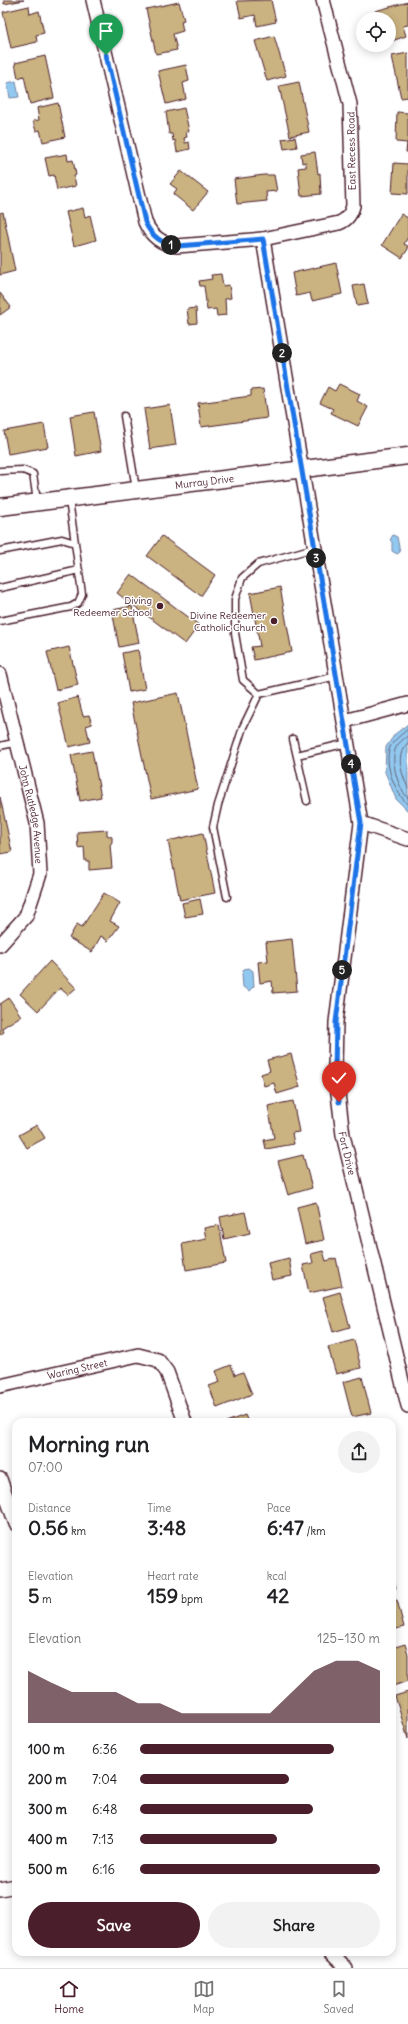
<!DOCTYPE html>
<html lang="en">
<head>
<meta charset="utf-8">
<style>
	body { margin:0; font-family:Delius,sans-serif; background:#f2f2f2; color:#202124; height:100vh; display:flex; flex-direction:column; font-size:15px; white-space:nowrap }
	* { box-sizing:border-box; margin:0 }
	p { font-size:13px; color:#757577 }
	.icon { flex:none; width:22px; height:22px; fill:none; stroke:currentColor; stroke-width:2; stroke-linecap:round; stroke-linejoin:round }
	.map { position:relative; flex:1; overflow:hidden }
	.details { position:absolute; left:12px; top:1418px; width:384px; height:538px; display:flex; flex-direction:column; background:#fff; border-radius:12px; box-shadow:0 2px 10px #0003 }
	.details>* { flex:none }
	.controls { position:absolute; left:356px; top:12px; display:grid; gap:8px }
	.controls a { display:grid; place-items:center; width:40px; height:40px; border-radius:50%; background:#fff; box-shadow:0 2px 10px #0003; font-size:20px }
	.pin { position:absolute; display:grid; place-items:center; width:34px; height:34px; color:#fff; margin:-41px -17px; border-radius:50% 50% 50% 0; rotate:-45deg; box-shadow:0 0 4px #0007 }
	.pin .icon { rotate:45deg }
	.km { position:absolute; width:20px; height:20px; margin:-10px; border-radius:50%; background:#222; color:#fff; font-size:11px; line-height:20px; text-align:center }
	.round { display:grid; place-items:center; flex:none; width:42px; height:42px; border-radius:21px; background:#f2f2f2 }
	.overview { display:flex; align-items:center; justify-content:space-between; height:68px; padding:0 16px }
	h1 { font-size:22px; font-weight:800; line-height:30px }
	.stats { display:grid; grid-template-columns:repeat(3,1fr); gap:6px; height:68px; padding:4px 16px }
	.stats div { display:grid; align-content:center }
	.stats b { font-size:20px; font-weight:800 }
	.stats small { font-size:11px; font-weight:400 }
	.stats p { font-size:11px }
	.chart { height:112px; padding:8px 16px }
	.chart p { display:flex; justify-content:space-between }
	.chart svg { width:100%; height:72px; margin-top:4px; fill:#4a1f2b; opacity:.7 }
	.button { display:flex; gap:8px; margin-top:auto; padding:8px 16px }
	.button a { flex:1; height:46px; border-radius:24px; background:#4a1f2b; color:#fff; font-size:16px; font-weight:800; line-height:46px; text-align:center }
	.button a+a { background:#f2f2f2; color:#202124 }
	ul { padding:0 16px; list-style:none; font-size:13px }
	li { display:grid; grid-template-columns:64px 48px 1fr; align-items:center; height:30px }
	li i { height:10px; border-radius:5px; background:#4a1f2b }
	.dock { display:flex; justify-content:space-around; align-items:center; height:56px; border-top:1px solid #e0e0e0; background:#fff; font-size:11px; color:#757577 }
	.dock a { display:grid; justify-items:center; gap:2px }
	.dock .on { color:#4a1f2b }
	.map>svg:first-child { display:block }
	.water { fill:#91c8ef; stroke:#7584a1 }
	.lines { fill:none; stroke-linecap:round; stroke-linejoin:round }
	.shore { stroke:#666379; stroke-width:1 }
	.building { fill:#cab281; stroke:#4a1f2b }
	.service-casing { stroke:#4a1f2b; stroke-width:9 }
	.minor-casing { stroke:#4a1f2b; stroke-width:16 }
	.tertiary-casing { stroke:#4a1f2b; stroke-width:19 }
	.service { stroke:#fff; stroke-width:6 }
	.minor { stroke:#fff; stroke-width:13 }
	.tertiary { stroke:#fff; stroke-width:16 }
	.route-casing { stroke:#fff; stroke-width:8 }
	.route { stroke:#1a73e8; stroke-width:5 }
	.poi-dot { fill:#4a1f2b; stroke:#fff; stroke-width:1.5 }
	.labels { text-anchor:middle; stroke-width:3; stroke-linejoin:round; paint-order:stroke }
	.street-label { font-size:10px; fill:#4a1f2b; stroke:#fff }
	.poi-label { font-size:10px; fill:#4a1f2b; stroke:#fff; text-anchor:end }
</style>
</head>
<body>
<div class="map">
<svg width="408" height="1968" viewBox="0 0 408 1968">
	<rect width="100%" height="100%" fill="#fff"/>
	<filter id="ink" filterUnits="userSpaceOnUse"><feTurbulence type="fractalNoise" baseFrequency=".025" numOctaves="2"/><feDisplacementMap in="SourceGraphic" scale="8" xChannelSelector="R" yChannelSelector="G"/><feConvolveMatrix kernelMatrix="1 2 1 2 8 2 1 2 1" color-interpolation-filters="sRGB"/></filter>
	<g filter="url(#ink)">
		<path class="water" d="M16 81 19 97 10 98 7 83Z
			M393 535 397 537 400 552 397 554 392 551V542L390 540Z
			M408 724V811L396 799 385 772 386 747 395 734Z
			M249 968 253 971 254 986 249 991 243 987 242 974 244 969Z"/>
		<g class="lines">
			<path class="shore" d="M408 729C402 734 394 740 390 747 383 765 396 793 408 805
				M408 736C403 739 397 744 395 750 391 764 398 788 408 798
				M408 743C394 755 402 774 408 788"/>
		</g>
		<path class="building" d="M4 0H24L4 4Z
			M271 0 276 22 257 26 255 15 241 18 237 1Z
			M179 2 184 20 181 21 183 31 173 34 177 50 156 54 146 9Z
			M408 2V25L403 26 406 36 389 42V19H378L375 11Z
			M29 6 30 14 39 11 44 33 36 35 37 42 11 48 3 12Z
			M274 36 286 76 267 81 255 41Z
			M408 53V97L401 98 392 56Z
			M45 56 54 98 30 104 24 76 18 78 15 63Z
			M186 65 189 81 183 83 186 99 166 104 158 71Z
			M299 82 309 132 290 136 279 86Z
			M58 103 65 137 43 142 40 130 36 131 33 121 39 120 37 108Z
			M184 108 189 131 186 132 187 137 184 138 185 143 189 142 190 149 177 152 175 140 173 141 172 134H169L166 112Z
			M397 112 408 113V152H406L407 143 396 142Z
			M295 137 297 147 284 149 282 139Z
			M315 152 318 174 320 173 321 194 301 196 298 168 306 167V162L302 163 301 154Z
			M67 154 68 161 73 160 76 175 74 176 76 186 57 190 54 175 49 176 45 158Z
			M394 163 408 164V194L392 193Z
			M181 171 208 192 193 210 173 194 177 189 170 184Z
			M264 175H274L277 191 266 192 267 201 237 204 234 179Z
			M83 208 85 217 90 215 96 240 74 246 66 212Z
			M3 212 15 271 0 275V213Z
			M401 214 408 218V237L404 244 408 246V249L402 258 382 245Z
			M336 263 342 294 312 301 310 293 296 296 292 273Z
			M221 274 223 286 229 285 231 298 225 299 226 315 217 316 216 309 207 310 204 286H200L199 281 212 279 211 275Z
			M364 284 368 304 357 306 353 286Z
			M0 293 11 307 0 315Z
			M196 308 197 323 189 324 187 309Z
			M339 384 360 394 357 401 368 407 358 426 331 413 333 409 320 403 328 387 335 391Z
			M263 389 267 418 201 427 198 403 251 396V390Z
			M170 405 176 445 150 449 144 409Z
			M94 412 101 451 76 456 70 416Z
			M44 424 48 447 8 454 4 431Z
			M162 536 215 575 201 596 147 556Z
			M131 574 199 625 185 644 117 593Z
			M280 587 292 652 254 660 251 647 260 646 250 593Z
			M132 606 139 643 119 647 112 610Z
			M69 647 78 685 56 690 47 652Z
			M138 650 145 689 129 692 122 653Z
			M178 693 198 789 151 799 131 703Z
			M78 697 83 716 89 715 92 724 86 726 90 742 69 747 58 703Z
			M92 751 101 797 80 801 71 755Z
			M0 797 12 852 0 854Z
			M107 830V835L112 837V842L110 845 112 868 89 870V861H85L84 847 78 848 77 832Z
			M203 833 215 893 180 900 168 841Z
			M104 893 120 903 110 921 119 926 108 941 101 936 92 952 69 938 77 924 82 927Z
			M200 899 203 914 185 917 182 903Z
			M292 939 297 991 273 993 272 981 260 983 258 962 268 961 266 942Z
			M50 961 76 988 68 995 60 988 38 1011 20 994Z
			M9 998 21 1016 2 1028 4 1032 0 1035V1004Z
			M291 1054 300 1087 277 1094 274 1083 264 1086 261 1074 270 1071 267 1060Z
			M293 1101 299 1132 292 1133 294 1144 266 1149 264 1140 274 1138 268 1106Z
			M37 1125 45 1138 27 1148 19 1135Z
			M303 1155 312 1188 288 1195 278 1161Z
			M316 1202 324 1240 305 1244 297 1207Z
			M245 1212 250 1233 224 1239 220 1217Z
			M219 1225 226 1263 186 1270 182 1244 206 1239 204 1228Z
			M323 1251 326 1261 336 1258 342 1286 309 1293 303 1265 313 1263 311 1254Z
			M289 1258 292 1276 272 1280 268 1263Z
			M340 1292 350 1327 333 1332 323 1297Z
			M354 1340 361 1368 336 1374 328 1347Z
			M231 1365 235 1375 243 1372 252 1394 217 1408 209 1386 220 1382 216 1371Z
			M362 1377 371 1413 352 1417 343 1382Z
			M245 1415 248 1422H226Z
			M392 1573 396 1588 392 1589Z
			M397 1600 404 1627 392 1630V1601Z
			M405 1644 408 1654V1681L393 1686 392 1648Z
			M408 1692V1739L395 1696Z"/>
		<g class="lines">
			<defs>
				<path id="service" d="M124 416 136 489
					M0 471 23 470 33 474 37 501
					M69 500 75 543
					M314 548 258 564 242 578 235 599V633L243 680 259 694 337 676
					M0 551 62 539 75 543 82 594 78 603 71 607 0 621
					M0 588 79 570
					M293 739 307 801
					M0 746 18 742
					M297 755 348 743
					M227 897 213 827 218 805 243 727 259 694"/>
				<g id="minor">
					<path d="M93 0 145 222C151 236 161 244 177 246L263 239 339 223C347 220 351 214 353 206L350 104 323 0"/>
					<path id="s1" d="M263 239 361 823 336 1022 335 1069 343 1135 408 1406"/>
					<path id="s2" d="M0 674 37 823 40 874 26 916 0 945"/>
					<path d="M345 721 408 704"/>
					<path d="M361 823 408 839"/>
					<path id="s3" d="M0 1386 138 1355 158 1360 167 1372 185 1422"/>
					<path d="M0 1479 16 1524"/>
					<path d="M0 1889 16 1886"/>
					<path d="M330 1952 346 1968"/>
				</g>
				<g id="tertiary">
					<path id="s4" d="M0 507 408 456"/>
				</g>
			</defs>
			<use href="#service" class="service-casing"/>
			<use href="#minor" class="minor-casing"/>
			<use href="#tertiary" class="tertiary-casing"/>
			<use href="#service" class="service"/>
			<use href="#minor" class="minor"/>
			<use href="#tertiary" class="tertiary"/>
		</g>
	</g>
	<g class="lines" filter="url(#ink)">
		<defs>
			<path id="route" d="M106 55 145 222C151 236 161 244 178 246L263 239 361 823 336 1022 335 1069 339 1102"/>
		</defs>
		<use href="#route" class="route-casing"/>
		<use href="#route" class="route"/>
	</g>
	<g class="poi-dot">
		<circle cx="160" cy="606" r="4"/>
		<circle cx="274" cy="621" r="4"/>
	</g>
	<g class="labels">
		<g class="street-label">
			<text transform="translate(351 151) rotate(-91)" y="4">East Recess Road</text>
			<text dy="4" stroke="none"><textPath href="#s4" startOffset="206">Murray Drive</textPath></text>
			<text dy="4" stroke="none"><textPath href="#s2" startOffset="144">John Rutledge Avenue</textPath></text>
			<text dy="4" stroke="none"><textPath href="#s1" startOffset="925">Fort Drive</textPath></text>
			<text dy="4" stroke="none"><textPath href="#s3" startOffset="79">Waring Street</textPath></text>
		</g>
		<g class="poi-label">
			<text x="152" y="604">Diving<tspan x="152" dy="12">Redeemer School</tspan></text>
			<text x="266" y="619">Divine Redeemer<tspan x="266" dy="12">Catholic Church</tspan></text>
		</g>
	</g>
</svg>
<div class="controls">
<a><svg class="icon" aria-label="locate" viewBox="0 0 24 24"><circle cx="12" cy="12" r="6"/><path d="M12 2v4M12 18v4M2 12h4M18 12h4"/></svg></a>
</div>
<div class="pin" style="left:106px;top:55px;background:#1e9e55"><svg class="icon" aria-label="arrive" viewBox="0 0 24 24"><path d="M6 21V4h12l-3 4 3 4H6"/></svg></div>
<div class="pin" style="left:339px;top:1102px;background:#d93025"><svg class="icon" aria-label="check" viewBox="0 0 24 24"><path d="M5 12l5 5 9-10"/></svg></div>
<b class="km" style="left:171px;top:245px">1</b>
<b class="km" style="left:282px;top:353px">2</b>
<b class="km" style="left:316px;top:558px">3</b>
<b class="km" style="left:351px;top:764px">4</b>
<b class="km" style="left:342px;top:970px">5</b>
<section class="details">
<div class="overview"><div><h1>Morning run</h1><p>07:00</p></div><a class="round"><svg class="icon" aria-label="share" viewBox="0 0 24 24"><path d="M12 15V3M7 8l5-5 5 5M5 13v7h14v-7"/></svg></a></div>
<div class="stats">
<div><p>Distance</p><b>0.56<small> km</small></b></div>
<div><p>Time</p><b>3:48</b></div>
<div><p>Pace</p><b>6:47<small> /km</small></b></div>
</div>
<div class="stats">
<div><p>Elevation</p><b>5<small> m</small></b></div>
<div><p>Heart rate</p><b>159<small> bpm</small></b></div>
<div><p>kcal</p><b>42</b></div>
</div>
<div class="chart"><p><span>Elevation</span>125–130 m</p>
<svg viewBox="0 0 160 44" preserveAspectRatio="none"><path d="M0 44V12L10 19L20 25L30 25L40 25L50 32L60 32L70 38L80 38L90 38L100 38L110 38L120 25L130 12L140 6L150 6L160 12V44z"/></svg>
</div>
<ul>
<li><b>100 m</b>6:36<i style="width:81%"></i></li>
<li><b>200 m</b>7:04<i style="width:62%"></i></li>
<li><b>300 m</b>6:48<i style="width:72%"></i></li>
<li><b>400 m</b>7:13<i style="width:57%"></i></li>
<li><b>500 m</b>6:16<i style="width:100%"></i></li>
</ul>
<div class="button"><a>Save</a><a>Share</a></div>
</section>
</div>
<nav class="dock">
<a class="on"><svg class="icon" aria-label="home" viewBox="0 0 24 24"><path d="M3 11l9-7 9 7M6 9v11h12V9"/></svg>Home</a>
<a><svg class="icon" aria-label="map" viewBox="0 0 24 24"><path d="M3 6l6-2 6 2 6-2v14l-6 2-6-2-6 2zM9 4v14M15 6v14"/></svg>Map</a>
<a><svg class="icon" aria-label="saved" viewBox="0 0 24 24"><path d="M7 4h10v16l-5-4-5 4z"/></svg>Saved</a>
</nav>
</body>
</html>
